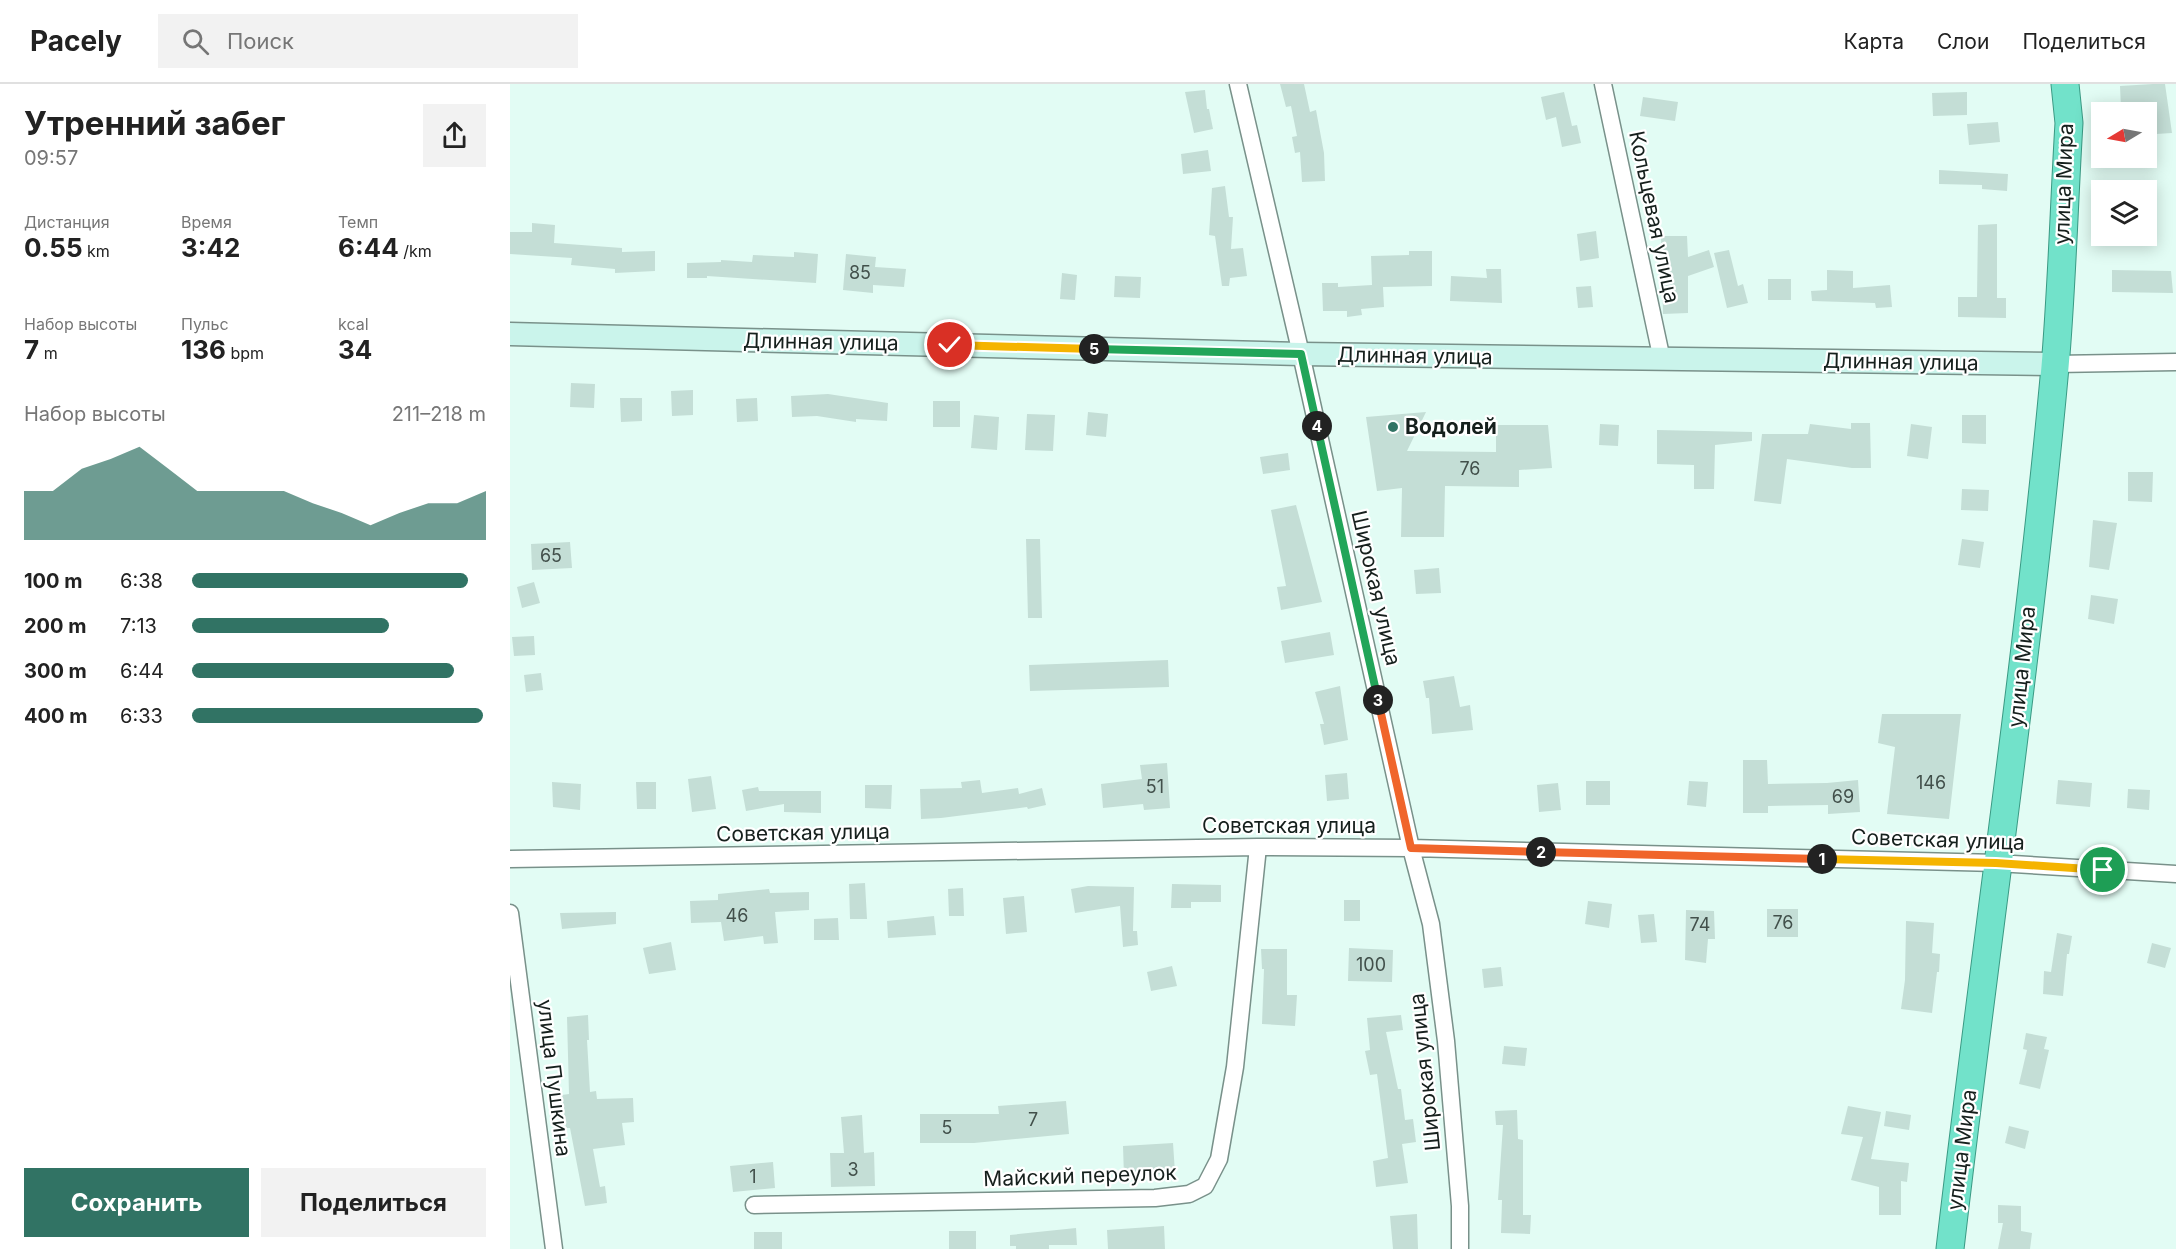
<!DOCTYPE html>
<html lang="ru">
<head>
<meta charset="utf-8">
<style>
	body { margin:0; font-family:Inter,sans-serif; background:#f2f2f2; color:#222; height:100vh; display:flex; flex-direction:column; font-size:22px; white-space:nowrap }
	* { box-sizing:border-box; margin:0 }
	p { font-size:20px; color:#767676 }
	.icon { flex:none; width:33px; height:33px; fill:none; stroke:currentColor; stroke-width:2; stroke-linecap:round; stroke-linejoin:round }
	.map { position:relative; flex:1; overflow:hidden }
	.drawer { display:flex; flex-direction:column; background:#fff; width:510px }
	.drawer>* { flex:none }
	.needle { width:39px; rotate:260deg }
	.controls { position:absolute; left:1581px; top:18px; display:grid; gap:12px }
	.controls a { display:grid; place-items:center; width:66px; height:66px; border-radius:0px; background:#fff; box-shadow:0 3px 15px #0003; font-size:30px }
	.pin { position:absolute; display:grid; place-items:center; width:51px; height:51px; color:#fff; margin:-26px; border:3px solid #fff; border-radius:50%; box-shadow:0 2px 6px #0007 }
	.km { position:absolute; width:30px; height:30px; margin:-15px; border-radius:50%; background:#222; color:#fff; font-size:16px; line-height:30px; text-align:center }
	.round { display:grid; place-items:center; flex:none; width:63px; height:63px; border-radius:0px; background:#f2f2f2 }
	.overview { display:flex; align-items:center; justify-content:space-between; height:102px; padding:0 24px }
	h1 { font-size:33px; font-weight:700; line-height:45px }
	.metrics { display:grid; grid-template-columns:repeat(3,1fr); gap:9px; height:102px; padding:6px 24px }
	.metrics div { display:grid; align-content:center }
	.metrics b { font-size:26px; font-weight:700 }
	.metrics small { font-size:16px; font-weight:400 }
	.metrics p { font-size:16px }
	.chart { height:168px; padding:12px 24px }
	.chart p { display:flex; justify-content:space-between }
	.chart svg { width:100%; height:108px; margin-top:6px; fill:#317364; opacity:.7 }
	.primary-button { display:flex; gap:12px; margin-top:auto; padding:12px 24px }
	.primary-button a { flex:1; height:69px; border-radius:0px; background:#317364; color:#fff; font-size:24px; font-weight:700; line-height:69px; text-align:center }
	.primary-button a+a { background:#f2f2f2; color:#222 }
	ul { padding:0 24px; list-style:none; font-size:20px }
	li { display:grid; grid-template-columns:96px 72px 1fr; align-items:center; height:45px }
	li i { height:15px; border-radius:8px; background:#317364 }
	header { display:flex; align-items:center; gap:36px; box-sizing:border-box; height:84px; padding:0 30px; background:#fff; border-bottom:2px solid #e0e0e0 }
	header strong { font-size:28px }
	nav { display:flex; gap:33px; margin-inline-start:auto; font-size:21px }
	.search { width:420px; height:54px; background:#f2f2f2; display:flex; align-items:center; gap:15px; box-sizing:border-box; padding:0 21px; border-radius:0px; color:#767676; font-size:22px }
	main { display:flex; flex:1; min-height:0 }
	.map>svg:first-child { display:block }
	.building { fill:#c4ded6 }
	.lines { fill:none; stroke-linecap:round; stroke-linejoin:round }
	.minor-casing { stroke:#79918a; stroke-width:19 }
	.secondary-casing { stroke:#79918a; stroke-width:25 }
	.trunk-casing { stroke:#3a9a84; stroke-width:29 }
	.minor { stroke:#fff; stroke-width:16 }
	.secondary { stroke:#caf4eb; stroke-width:22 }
	.trunk { stroke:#72e2ca; stroke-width:27 }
	.split-1-casing { stroke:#fff; stroke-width:12 }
	.split-2-casing { stroke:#fff; stroke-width:12 }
	.split-3-casing { stroke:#fff; stroke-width:12 }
	.split-4-casing { stroke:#fff; stroke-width:12 }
	.split-5-casing { stroke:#fff; stroke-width:12 }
	.split-6-casing { stroke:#fff; stroke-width:12 }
	.split-1 { stroke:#f5b400; stroke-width:8 }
	.split-2 { stroke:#f0652b; stroke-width:8 }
	.split-3 { stroke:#f0652b; stroke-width:8 }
	.split-4 { stroke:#22a559; stroke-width:8 }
	.split-5 { stroke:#22a559; stroke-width:8 }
	.split-6 { stroke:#f5b400; stroke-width:8 }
	.poi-dot { fill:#317364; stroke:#fff; stroke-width:2 }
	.labels { text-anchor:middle; stroke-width:4.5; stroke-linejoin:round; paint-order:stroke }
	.number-label { font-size:18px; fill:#42504b }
	.street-label { font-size:21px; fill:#16201d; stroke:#fff }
	.poi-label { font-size:21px; font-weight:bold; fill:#16201d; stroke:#fff; text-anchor:start }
</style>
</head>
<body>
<header>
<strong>Pacely</strong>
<div class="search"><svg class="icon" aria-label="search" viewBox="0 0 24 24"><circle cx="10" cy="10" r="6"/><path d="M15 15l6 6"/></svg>Поиск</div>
<nav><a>Карта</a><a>Слои</a><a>Поделиться</a></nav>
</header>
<main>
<section class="drawer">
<div class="overview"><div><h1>Утренний забег</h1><p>09:57</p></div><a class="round"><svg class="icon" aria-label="share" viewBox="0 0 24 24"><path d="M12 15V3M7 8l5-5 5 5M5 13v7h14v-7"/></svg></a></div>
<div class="metrics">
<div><p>Дистанция</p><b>0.55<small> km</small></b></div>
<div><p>Время</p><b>3:42</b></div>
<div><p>Темп</p><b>6:44<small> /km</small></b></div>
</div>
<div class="metrics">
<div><p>Набор высоты</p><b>7<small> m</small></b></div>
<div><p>Пульс</p><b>136<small> bpm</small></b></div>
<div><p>kcal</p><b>34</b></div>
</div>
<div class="chart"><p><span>Набор высоты</span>211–218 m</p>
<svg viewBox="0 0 160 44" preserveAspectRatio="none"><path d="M0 44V24L10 24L20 15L30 11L40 6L50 15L60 24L70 24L80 24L90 24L100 29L110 33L120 38L130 33L140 29L150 29L160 24V44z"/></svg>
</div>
<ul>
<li><b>100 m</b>6:38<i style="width:94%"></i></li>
<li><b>200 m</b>7:13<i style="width:67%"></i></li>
<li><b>300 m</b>6:44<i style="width:89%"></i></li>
<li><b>400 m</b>6:33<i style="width:99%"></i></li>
</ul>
<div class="primary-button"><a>Сохранить</a><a>Поделиться</a></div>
</section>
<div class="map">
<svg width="1666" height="1165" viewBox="0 0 1666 1165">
	<rect width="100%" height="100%" fill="#e2fcf4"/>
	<path class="building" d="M770 0H794L800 28 806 26 814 69 815 97 792 98 790 68 785 69 782 53 787 52 781 22 776 23Z
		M1643 0H1655L1662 49 1646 50 1644 24H1611L1610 2Z
		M695 6 697 25H699L703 45 684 49 675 8Z
		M1054 8 1062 42 1067 41 1071 59 1052 63 1046 33 1036 36 1031 13Z
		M1457 8V31L1423 32 1422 9Z
		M1133 13 1168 18 1165 37 1130 32Z
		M1488 38 1490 58 1459 61 1457 40Z
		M698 66 701 87 673 90 671 70Z
		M1429 86 1498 90 1497 107 1472 105V101L1429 100Z
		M715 102 719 133H723L721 165 733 164 737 192 720 194 719 202H712L705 152 699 151 702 104Z
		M22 139 45 141 44 159 112 164V168L145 167V187L105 189V185L61 181 62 174 0 170V148H22Z
		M1487 140V214H1496V234L1448 233V213H1467L1468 141Z
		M1086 147 1089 174 1070 177 1067 150Z
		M1151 152H1177L1178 173 1199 166 1204 183 1178 192V229L1153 230Z
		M1219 166 1228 202 1233 200 1238 219 1217 224 1204 169Z
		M899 167H922V202L873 203 874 223 851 225 852 231 837 233V227H813L812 199H828V203L862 201 861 172 899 171Z
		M284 168 308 170 306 199 197 192V194H177V179L211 178V176L242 178 243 171 284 173Z
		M336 170 366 173 365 183 396 185 394 203 363 201V209L333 206Z
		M976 185H991L992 219 940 217 941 192 977 194Z
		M1317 186 1343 187V204L1380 201 1382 223 1366 224 1365 219 1302 217 1301 207 1317 206Z
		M1602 186 1661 187 1663 209 1602 208Z
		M552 189 567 191 565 216 550 215Z
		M605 192 631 193 630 214 604 213Z
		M1258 195H1281V216H1258Z
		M1081 202 1083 223 1068 224 1066 203Z
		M61 299 85 300 84 324 60 323Z
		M183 306V331L162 332 161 307Z
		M318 310 378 319 377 337 346 335V338L307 332 282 333 281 312Z
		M110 314H132V337L111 338Z
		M247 314 248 337 227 338 226 315Z
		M423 317H450V343H423Z
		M578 328 598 330 596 353 576 351Z
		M916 328 897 367 986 368V341H1038L1042 384 1009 386V403L935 402 934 453H891L892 404 867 407 856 333Z
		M517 330 545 331 543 367 515 366Z
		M464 331 489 333 487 366 461 364Z
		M1452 331H1476V360L1452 359Z
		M1341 339H1360L1361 384H1342L1277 375 1271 420 1244 417 1252 350H1298L1300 340 1341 345Z
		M1090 340 1109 341 1108 362 1089 361Z
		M1401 340 1422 343 1418 375 1397 372Z
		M1147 346 1242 348V357L1205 361 1204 405H1184V381L1147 380Z
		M778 369 780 386 753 390 750 373Z
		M1618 388H1643L1642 418 1618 417Z
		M1452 405 1479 406 1478 427 1451 426Z
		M786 421 812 518 771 526 767 503 776 502 761 426Z
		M1583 436 1607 439 1599 486 1579 483Z
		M516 455H530L532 534H518Z
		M1452 455 1474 458 1470 484 1448 481Z
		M60 458 62 484 22 486 21 460Z
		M929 484 931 509 906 510 904 486Z
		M24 498 30 519 12 524 7 503Z
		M1581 511 1608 515 1604 540 1578 535Z
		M820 548 824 571 775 579 771 557Z
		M24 552 25 571 4 572 2 553Z
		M658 576 659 603 520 607 519 581Z
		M31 589 33 606 16 608 14 591Z
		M944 592 950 623 960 621 963 646 922 650 919 614H916L913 597Z
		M830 602 838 656 814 661 810 640H814L805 608Z
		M1372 630H1451L1439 735 1377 730 1385 663 1368 659Z
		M1233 676H1257L1258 700 1317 699 1348 696 1350 728 1318 730V721L1258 722V729H1233Z
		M657 679 660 724 634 726 633 720 593 724 591 700 632 695 630 681Z
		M837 689 839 715 817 717 815 691Z
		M201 692 206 725 182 728 178 695Z
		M470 696 472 709 508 704 509 710 532 704 536 721 518 725 517 723 431 734 411 735 410 705 452 704 451 698Z
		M1548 696 1582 699 1580 723 1546 720Z
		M1076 697H1100V721H1076Z
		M1179 697 1198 698 1196 723 1177 721Z
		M42 698 71 700 70 726 43 723Z
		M126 698H146V725H127Z
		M1048 699 1051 726 1029 728 1027 701Z
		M355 701H382L381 725 355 724Z
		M248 703 249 707H311V729L274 728V720L236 727 232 706Z
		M1618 705 1640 706 1639 726 1617 724Z
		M355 799 357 835H340L339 800Z
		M662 800 711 801V818H681V824H661Z
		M578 802 624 803 623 847H627L628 861 613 863 610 822 565 829 561 805Z
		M453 804 454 832H439L438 805Z
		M259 805 260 809 299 808V826L265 828 268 859 254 860 253 852 214 857 211 838 181 839 180 817 208 816V810Z
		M514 812 517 848 496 850 493 814Z
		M834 816H850V837H834Z
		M1078 817 1102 820 1099 844 1075 840Z
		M1257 825H1288V853H1257Z
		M1176 826 1204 827 1205 855H1198L1196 879 1175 876Z
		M106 828V840L52 845 50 829Z
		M1144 830 1147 858 1131 859 1128 831Z
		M424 832 426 851 378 854 377 837Z
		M328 834 329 856H304V835Z
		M1396 837 1424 839 1422 869 1430 870 1429 888H1427L1422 929 1391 925 1395 896Z
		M1547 849 1562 852 1559 870H1557L1553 912 1533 910 1534 887 1541 888Z
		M161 858 166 886 139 890 133 864Z
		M1642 859 1661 864 1655 884 1637 879Z
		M839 864 883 866 882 898 838 897Z
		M751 865H777V911H787L785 942 752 940 754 885H752Z
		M662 882 667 902 641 907 637 888Z
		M991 883 993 902 974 904 972 885Z
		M78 931 79 956H77L80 1008 86 1007 87 1015 123 1014 124 1038 112 1039 115 1061 83 1065 90 1103 95 1102 97 1119 75 1122 60 1044H56L52 1011 59 1010 57 933Z
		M891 931 893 946 876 948 888 1005H891L895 1036 903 1035 906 1058 892 1060 898 1099 866 1103 863 1077 878 1074 867 990 860 991 855 967 860 966 857 934Z
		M1516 949 1537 953 1534 965 1539 966 1530 1005 1509 1000 1517 966 1513 965Z
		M994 962 1017 964 1015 982 992 980Z
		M556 1017 559 1050 464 1059H410V1030H489L488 1022Z
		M1338 1022 1371 1028 1361 1075 1399 1079 1397 1098 1391 1097V1131H1369V1103L1341 1096 1353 1053 1331 1050Z
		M1007 1026 1008 1055 1013 1056V1131H1021L1020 1150 991 1149 992 1116H988L993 1041H986L985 1027Z
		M1376 1027 1401 1031 1399 1046 1374 1042Z
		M352 1031 354 1069 364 1068 365 1102 321 1103 320 1069H334L331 1033Z
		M1499 1042 1519 1047 1515 1065 1495 1059Z
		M663 1059 665 1089 614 1093 613 1062Z
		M263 1078 265 1104 223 1108 220 1082Z
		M1488 1121 1511 1122V1147L1522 1149 1520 1165H1488L1493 1139H1488Z
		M907 1130 908 1165H883L880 1132Z
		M654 1142 655 1165H598L597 1146Z
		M566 1144 567 1161H539V1165H506V1162H500V1151Z
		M439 1147H466V1165H439Z
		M244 1148H272V1165H244Z"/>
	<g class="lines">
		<defs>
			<path id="minor" d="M728 0 791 270 901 764 921 840 936 957 950 1122V1165
				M1093 0 1152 276
				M1545 280 1666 278
				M0 775 748 763 901 764 1487 779 1666 790
				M0 829 44 1165
				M244 1121 645 1114 679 1110 695 1102 709 1075 725 983 748 763"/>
			<path id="secondary" d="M0 250 791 270 1545 280"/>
			<path id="trunk" d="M1440 1165C1474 871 1518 578 1545 283 1552 202 1554 120 1559 39L1555 0"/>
		</defs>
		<use href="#minor" class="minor-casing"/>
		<use href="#secondary" class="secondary-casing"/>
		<use href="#trunk" class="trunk-casing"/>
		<use href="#minor" class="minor"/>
		<use href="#secondary" class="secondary"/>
		<use href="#trunk" class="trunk"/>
	</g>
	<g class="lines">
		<defs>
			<path id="split-1" d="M1312 775 1486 779 1593 786"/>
			<path id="split-2" d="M1031 768 1312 775"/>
			<path id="split-3" d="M868 616 901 764 1031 768"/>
			<path id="split-4" d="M807 342 868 616"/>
			<path id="split-5" d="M584 265 791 270 807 342"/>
			<path id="split-6" d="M440 261 584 265"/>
		</defs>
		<use href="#split-1" class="split-1-casing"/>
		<use href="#split-2" class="split-2-casing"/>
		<use href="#split-3" class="split-3-casing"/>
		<use href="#split-4" class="split-4-casing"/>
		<use href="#split-5" class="split-5-casing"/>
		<use href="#split-6" class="split-6-casing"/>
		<use href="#split-1" class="split-1"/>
		<use href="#split-2" class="split-2"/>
		<use href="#split-3" class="split-3"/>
		<use href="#split-4" class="split-4"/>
		<use href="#split-5" class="split-5"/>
		<use href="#split-6" class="split-6"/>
	</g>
	<circle class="poi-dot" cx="883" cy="343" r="6"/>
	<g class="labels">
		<g class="number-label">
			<text x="350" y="195">85</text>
			<text x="960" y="391">76</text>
			<text x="41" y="478">65</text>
			<text x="1421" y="705">146</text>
			<text x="645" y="709">51</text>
			<text x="1333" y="719">69</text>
			<text x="227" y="838">46</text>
			<text x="1273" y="845">76</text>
			<text x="1190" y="847">74</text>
			<text x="861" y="887">100</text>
			<text x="523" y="1042">7</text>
			<text x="437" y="1050">5</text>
			<text x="343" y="1092">3</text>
			<text x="243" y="1099">1</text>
		</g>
		<g class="street-label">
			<text transform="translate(1554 100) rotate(-88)" y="7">улица Мира</text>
			<text transform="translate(1144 133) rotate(78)" y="7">Кольцевая улица</text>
			<text transform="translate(311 258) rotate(1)" y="7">Длинная улица</text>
			<text transform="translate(905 272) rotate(1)" y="7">Длинная улица</text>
			<text transform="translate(1391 278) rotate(1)" y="7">Длинная улица</text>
			<text transform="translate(866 504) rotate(77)" y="7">Широкая улица</text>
			<text transform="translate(1512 583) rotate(-84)" y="7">улица Мира</text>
			<text x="779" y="749">Советская улица</text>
			<text transform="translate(293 749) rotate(-1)" y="7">Советская улица</text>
			<text transform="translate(1428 756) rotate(2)" y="7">Советская улица</text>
			<text transform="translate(915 988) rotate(-96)" y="7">Широкая улица</text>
			<text transform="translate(44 994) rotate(83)" y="7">улица Пушкина</text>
			<text transform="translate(1452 1066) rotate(-83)" y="7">улица Мира</text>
			<text transform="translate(570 1092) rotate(-2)" y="7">Майский переулок</text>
		</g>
		<g class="poi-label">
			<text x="895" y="350">Водолей</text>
		</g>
	</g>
</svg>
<div class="controls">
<a><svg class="needle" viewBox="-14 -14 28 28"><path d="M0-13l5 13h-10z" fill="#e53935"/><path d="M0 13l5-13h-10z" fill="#767676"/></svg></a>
<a><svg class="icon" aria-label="layers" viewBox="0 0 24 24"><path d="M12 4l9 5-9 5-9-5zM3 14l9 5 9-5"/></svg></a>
</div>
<div class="pin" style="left:1593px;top:786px;background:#1e9e55"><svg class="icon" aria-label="arrive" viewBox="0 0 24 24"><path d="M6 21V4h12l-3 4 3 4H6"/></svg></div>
<div class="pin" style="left:440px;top:261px;background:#d93025"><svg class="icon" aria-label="check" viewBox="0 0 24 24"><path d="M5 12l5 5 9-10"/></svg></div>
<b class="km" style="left:1312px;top:775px">1</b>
<b class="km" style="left:1031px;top:768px">2</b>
<b class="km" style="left:868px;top:616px">3</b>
<b class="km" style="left:807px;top:342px">4</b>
<b class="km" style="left:584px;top:265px">5</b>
</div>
</main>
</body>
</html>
